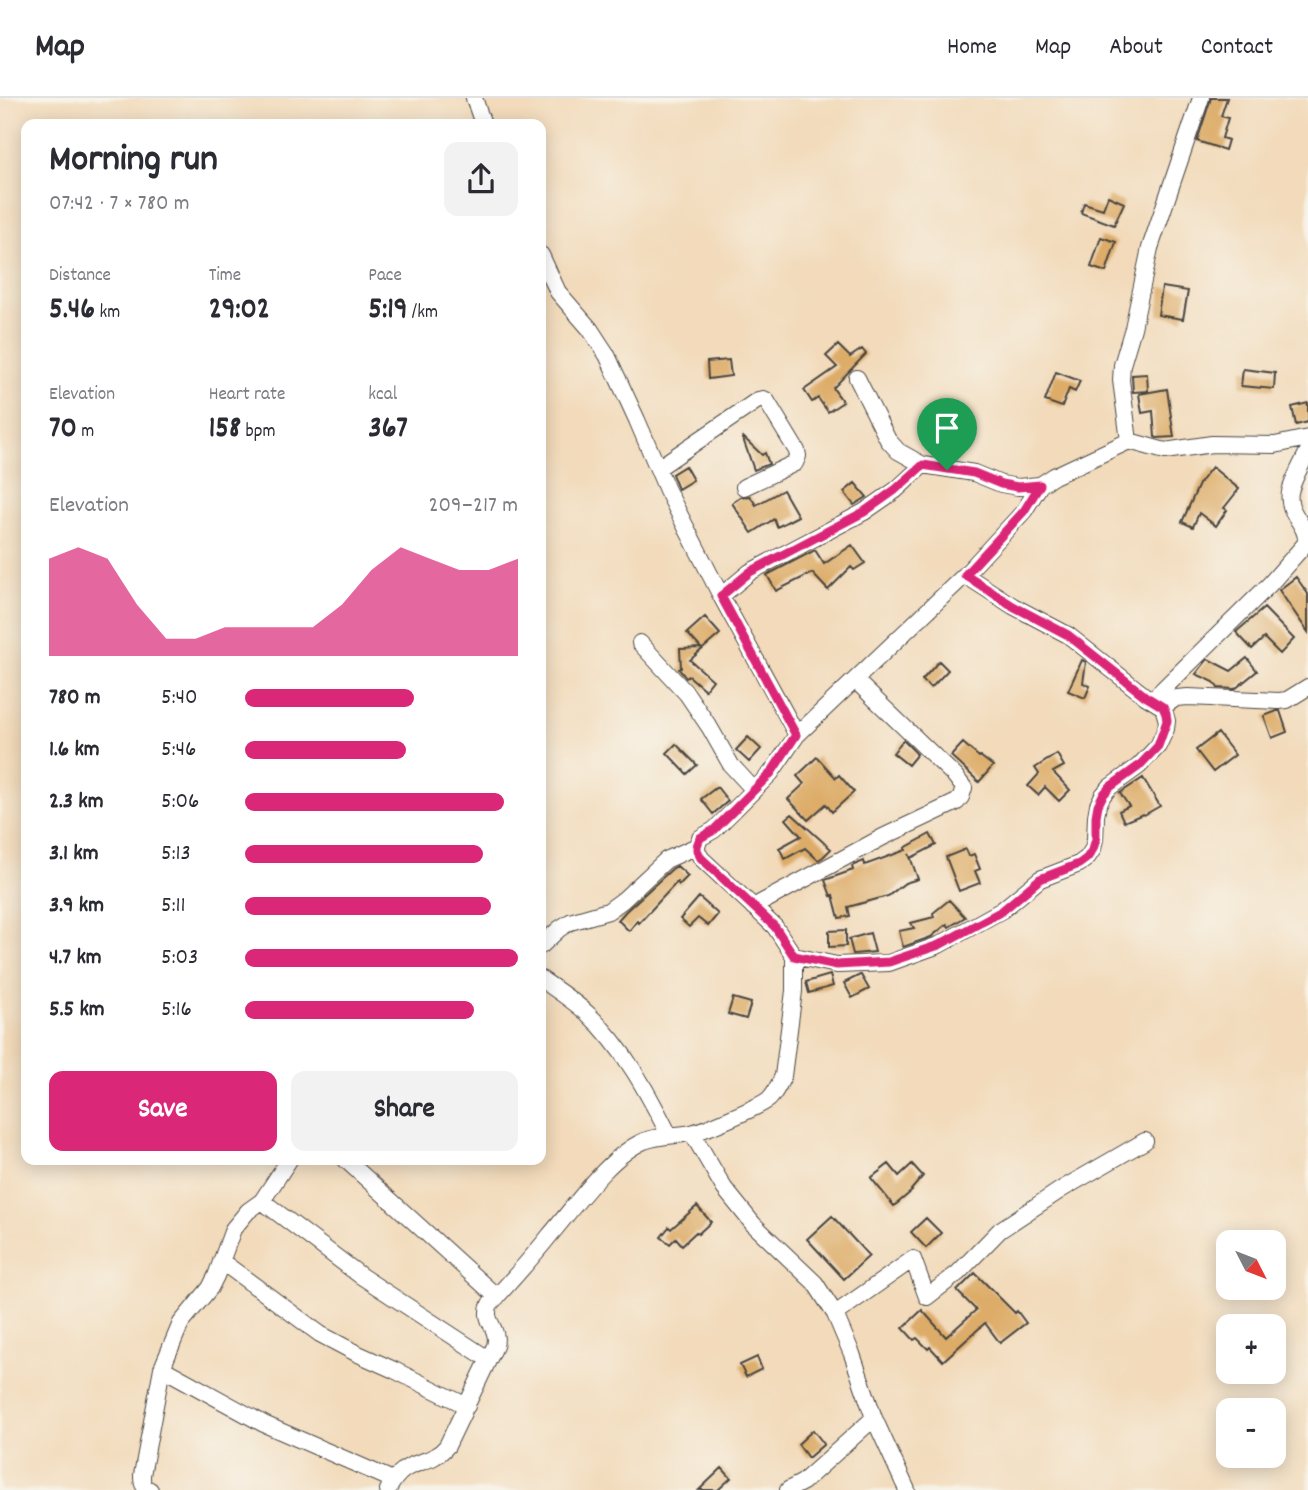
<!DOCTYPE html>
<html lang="en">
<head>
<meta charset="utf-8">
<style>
	body { margin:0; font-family:Dekko,sans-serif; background:#f2f2f3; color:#2b2b33; height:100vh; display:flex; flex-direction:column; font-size:26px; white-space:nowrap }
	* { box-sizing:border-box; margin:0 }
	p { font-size:23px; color:#7c7c81 }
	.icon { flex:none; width:38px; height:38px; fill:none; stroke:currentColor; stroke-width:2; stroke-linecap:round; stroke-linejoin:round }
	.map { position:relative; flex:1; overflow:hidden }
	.sheet { position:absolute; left:21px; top:21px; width:525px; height:1046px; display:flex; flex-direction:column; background:#fff; border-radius:14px; box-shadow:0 4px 18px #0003 }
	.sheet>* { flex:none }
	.needle { width:46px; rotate:132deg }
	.fabs { position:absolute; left:1216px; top:1132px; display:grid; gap:14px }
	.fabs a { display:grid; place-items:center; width:70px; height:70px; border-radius:14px; background:#fff; box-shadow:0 4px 18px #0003; font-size:35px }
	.pin { position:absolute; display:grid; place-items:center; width:60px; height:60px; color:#fff; margin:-72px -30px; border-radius:50% 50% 50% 0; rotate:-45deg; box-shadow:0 0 7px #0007 }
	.pin .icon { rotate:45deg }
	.round { display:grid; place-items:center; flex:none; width:74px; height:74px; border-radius:14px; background:#f2f2f3 }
	.overview { display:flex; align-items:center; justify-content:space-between; height:119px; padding:0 28px }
	h1 { font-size:38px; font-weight:700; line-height:52px }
	.metrics { display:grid; grid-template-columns:repeat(3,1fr); gap:10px; height:119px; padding:7px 28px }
	.metrics div { display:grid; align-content:center }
	.metrics b { font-size:30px; font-weight:700 }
	.metrics small { font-size:19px; font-weight:400 }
	.metrics p { font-size:19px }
	.chart { height:196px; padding:14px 28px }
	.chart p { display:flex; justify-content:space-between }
	.chart svg { width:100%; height:126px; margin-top:7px; fill:#db2777; opacity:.7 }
	.cta { display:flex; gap:14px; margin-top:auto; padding:14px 28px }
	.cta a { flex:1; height:80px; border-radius:14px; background:#db2777; color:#fff; font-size:28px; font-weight:700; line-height:80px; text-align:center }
	.cta a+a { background:#f2f2f3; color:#2b2b33 }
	ul { padding:0 28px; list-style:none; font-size:23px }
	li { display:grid; grid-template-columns:112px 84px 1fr; align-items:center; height:52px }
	li i { height:18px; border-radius:9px; background:#db2777 }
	header { display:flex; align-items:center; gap:42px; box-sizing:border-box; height:98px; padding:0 35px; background:#fff; border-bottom:2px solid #e1e1e2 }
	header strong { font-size:33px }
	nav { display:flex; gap:38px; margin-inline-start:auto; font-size:24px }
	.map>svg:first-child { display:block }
	.building { fill:#ddac67 }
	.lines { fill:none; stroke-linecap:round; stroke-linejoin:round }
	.street-casing { stroke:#494540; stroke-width:18 }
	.street { stroke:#fff; stroke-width:16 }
	.route-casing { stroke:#fff; stroke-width:14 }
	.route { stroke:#db2777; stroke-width:9 }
</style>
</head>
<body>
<header>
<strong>Map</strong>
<nav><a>Home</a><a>Map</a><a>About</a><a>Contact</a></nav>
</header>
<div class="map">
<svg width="1308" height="1392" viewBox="0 0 1308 1392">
	<rect width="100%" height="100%" fill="#f7f3e8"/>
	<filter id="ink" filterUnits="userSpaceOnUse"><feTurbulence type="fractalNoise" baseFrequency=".0143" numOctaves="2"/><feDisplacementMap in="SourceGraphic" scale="14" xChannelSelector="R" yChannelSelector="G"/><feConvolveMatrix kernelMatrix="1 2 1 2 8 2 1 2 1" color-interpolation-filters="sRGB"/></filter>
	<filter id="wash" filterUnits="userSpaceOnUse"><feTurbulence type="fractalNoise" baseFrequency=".00686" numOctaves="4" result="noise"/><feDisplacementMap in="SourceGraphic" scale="28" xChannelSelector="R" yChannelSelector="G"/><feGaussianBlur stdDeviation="1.57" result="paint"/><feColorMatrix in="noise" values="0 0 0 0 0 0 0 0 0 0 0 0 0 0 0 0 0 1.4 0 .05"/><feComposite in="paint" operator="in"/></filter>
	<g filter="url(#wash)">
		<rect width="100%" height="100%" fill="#f2daba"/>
		<g id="blocks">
			<path class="building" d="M1211 0H1227L1221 18 1228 20 1222 40 1228 42 1225 52 1197 43Z
				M1108 98 1124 105 1114 127 1081 115 1084 105 1103 111Z
				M1101 139 1116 144 1106 174 1091 169Z
				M1162 189 1188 193 1183 221 1158 217Z
				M838 247 850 259 862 251 866 256 833 290 843 304 828 314 818 300 812 304 804 292 837 269 826 258Z
				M729 262 731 278 708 281 707 264Z
				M1243 271 1275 275 1274 291 1241 288Z
				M1056 274 1080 283 1075 294 1069 291 1062 309 1045 303Z
				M1147 276 1148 293 1133 294 1132 277Z
				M1167 291 1174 339 1157 340 1155 339 1153 313 1142 315 1139 296Z
				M1308 305V324L1296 327 1292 309Z
				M742 338 762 357 765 355 769 366 754 372Z
				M685 368 693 382 678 391 672 376Z
				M1212 369 1239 391 1224 410 1227 412 1216 428 1199 415 1193 429 1182 424 1200 384Z
				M855 385 867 399 854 407 844 394Z
				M783 392 798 418 777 429 774 421 752 435 732 405 741 399 750 398 756 407Z
				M852 447 865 465 854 472 851 469 828 492 812 475 776 493 767 477 815 452 824 466Z
				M1296 479 1308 496V534L1279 492Z
				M1264 510 1294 541 1280 556 1264 540 1252 551 1236 534Z
				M705 519 720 536 690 562 713 582 705 592 689 578 686 580 679 571 681 570 680 551 701 550 687 535Z
				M1247 560 1257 573 1235 591 1218 590 1214 584 1196 576 1208 561 1231 573Z
				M1082 562 1086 564 1083 585 1090 588 1085 600 1068 593Z
				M939 563 948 572 931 590 922 582Z
				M1277 613H1280L1287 634 1272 640 1264 618Z
				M1218 635 1235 657 1213 674 1196 652Z
				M748 639 761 651 749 664 736 652Z
				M903 642 917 656 908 667 893 655Z
				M963 645 979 659 980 658 993 668 979 684 951 658Z
				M676 646 697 667 687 676 667 655Z
				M1057 656 1064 668 1053 674 1070 692 1059 703 1045 689 1038 697 1028 688 1039 676 1035 670Z
				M817 659 836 680 839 677 854 694 832 714 826 706 808 722 788 701 804 686 797 678Z
				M1143 680 1160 708 1144 717 1143 716 1124 724 1119 713 1129 708 1120 695Z
				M717 689 728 703 713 716 701 701Z
				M792 716 831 751 823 759 818 762 805 750 785 761 779 750 801 738 786 721Z
				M930 736 936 747 911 760 909 756 918 781 905 785 888 798 848 809 850 818 839 820 833 797 831 798 825 782 853 772 852 768 854 767 864 763 865 767 906 752 905 750Z
				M966 751 969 758 974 756 980 771 975 773 980 785 959 793 946 759Z
				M677 768 688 778 679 787 677 784 639 825 637 823 629 833 618 822 626 813 672 771Z
				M699 799 718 816 708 828 698 820 689 829 680 821Z
				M949 802 965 819 949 829 947 826 931 839 903 849 899 833 914 830 911 825 934 819 933 815Z
				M846 832V848L829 849V833Z
				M870 835 875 854 853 856 849 841Z
				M830 877 833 888 809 895 806 884Z
				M860 877H861L869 891 852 900 844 885Z
				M733 900 751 905 746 921 728 916Z
				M889 1066 899 1078 912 1066 923 1078 911 1092 912 1093 894 1108 871 1080Z
				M697 1108 711 1124 698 1136 696 1134 682 1147 676 1140 670 1146 661 1139 669 1129 671 1131Z
				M832 1118 869 1158 844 1181 807 1141Z
				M926 1120 941 1135 926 1150 911 1134Z
				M975 1175 1015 1215 1017 1213 1026 1225 1000 1245 985 1225 943 1263 930 1249 928 1251 917 1240 914 1242 903 1230 922 1212 946 1239 976 1212 957 1193Z
				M757 1259 762 1271 746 1279 740 1267Z
				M813 1332 824 1346 808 1360 798 1346Z
				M722 1370 731 1380 718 1392H699Z"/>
		</g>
	</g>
	<g filter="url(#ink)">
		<use href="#blocks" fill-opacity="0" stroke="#494540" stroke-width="2"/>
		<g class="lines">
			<defs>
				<path id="street" d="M474 0 483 26
					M541 157 558 194 590 231 607 257 637 322 667 392 721 498 797 637 965 477 1024 413 1040 387 1054 378 1129 343 1165 353 1212 346 1275 347 1308 340
					M857 280 888 342 898 353 923 367 974 375 1001 386 1018 389 1040 387
					M1129 343 1121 282 1122 267 1133 230 1150 150 1201 0
					M658 370 758 302 763 301 766 302 797 353 798 358 795 365 744 389
					M721 498 750 474 864 414 896 392 923 367
					M640 545 687 596 710 630 731 667 754 692
					M1153 601 1269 487 1306 445C1308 426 1286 416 1290 394 1293 381 1302 366 1308 353
					M1163 609 1176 600 1188 599 1279 603 1287 602 1308 589
					M753 809 883 739 957 704 961 699 964 690 955 678 855 582
					M541 848 559 831 570 824 608 813 623 802 666 762 697 748
					M794 858 837 867 889 865 939 847 1002 812 1040 781 1079 766 1087 760 1093 751 1095 741 1096 718 1098 707 1103 697 1110 689 1139 668 1158 648 1166 631 1167 623 1163 609 1145 598 1068 537 1013 508 965 477
					M541 881C557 892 574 903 588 916 624 950 647 993 669 1037
					M692 1035 724 1090 753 1126 815 1185 835 1216 852 1256 874 1320 907 1392
					M346 1062 497 1199
					M262 1103 361 1178 488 1261
					M221 1163 320 1236 356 1255 394 1272 467 1308
					M835 1216 913 1161 927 1199 958 1175 1000 1132 1062 1091 1145 1043
					M162 1270 264 1326 393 1382
					M150 1392C142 1389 142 1384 142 1377L162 1270 181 1225 210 1190 216 1178 233 1131 248 1113 262 1103 289 1062
					M388 1392C406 1356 427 1372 447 1348L495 1248C500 1229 482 1224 490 1206 511 1183 531 1161 550 1137 575 1108 609 1058 644 1043 659 1037 675 1038 691 1035 703 1033 761 1008 769 1001 776 994 779 986 783 978L794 893V858L775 829 701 760 697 752V748L700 740 714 732 771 675 797 637
					M788 1392 803 1384 874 1320"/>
			</defs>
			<use href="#street" class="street-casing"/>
			<use href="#street" class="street"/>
		</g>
	</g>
	<g class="lines" filter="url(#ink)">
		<defs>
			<path id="route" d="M923 367 974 375 1001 386 1018 389 1040 387 1024 413 965 477 1013 508 1068 537 1145 598 1163 609 1166 616 1167 623 1158 648 1139 668 1110 689 1103 697 1098 707 1096 718V741L1093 751 1087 760 1079 766 1040 781 1002 813 939 847 889 864 837 867 794 858 775 829 701 760 697 752V748L700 740 714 732 771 675 796 637 721 498 750 474 864 414 895 392Z"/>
		</defs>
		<use href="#route" class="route-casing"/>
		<use href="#route" class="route"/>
	</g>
</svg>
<div class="fabs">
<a><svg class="needle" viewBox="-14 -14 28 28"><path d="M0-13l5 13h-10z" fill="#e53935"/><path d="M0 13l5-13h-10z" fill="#7c7c81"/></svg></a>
<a>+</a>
<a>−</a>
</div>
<div class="pin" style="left:947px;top:372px;background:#1e9e55"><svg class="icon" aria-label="arrive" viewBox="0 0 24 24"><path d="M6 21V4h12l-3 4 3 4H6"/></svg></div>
<section class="sheet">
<div class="overview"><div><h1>Morning run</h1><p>07:42 · 7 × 780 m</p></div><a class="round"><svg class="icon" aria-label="share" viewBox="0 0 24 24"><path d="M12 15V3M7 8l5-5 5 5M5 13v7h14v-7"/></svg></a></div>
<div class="metrics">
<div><p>Distance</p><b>5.46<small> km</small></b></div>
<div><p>Time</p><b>29:02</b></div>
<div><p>Pace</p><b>5:19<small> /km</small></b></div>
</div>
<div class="metrics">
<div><p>Elevation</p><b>70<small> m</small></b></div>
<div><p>Heart rate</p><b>158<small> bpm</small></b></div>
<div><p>kcal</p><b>367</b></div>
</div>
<div class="chart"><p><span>Elevation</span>209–217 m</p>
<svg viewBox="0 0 160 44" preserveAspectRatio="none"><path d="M0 44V10L10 6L20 10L30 26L40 38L50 38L60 34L70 34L80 34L90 34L100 26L110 14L120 6L130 10L140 14L150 14L160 10V44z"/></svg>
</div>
<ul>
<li><b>780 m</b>5:40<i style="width:62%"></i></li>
<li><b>1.6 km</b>5:46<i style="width:59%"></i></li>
<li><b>2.3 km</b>5:06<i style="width:95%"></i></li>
<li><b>3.1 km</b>5:13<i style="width:87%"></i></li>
<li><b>3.9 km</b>5:11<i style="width:90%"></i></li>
<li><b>4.7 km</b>5:03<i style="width:100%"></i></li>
<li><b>5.5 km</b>5:16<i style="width:84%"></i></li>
</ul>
<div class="cta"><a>Save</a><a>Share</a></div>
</section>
</div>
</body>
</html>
